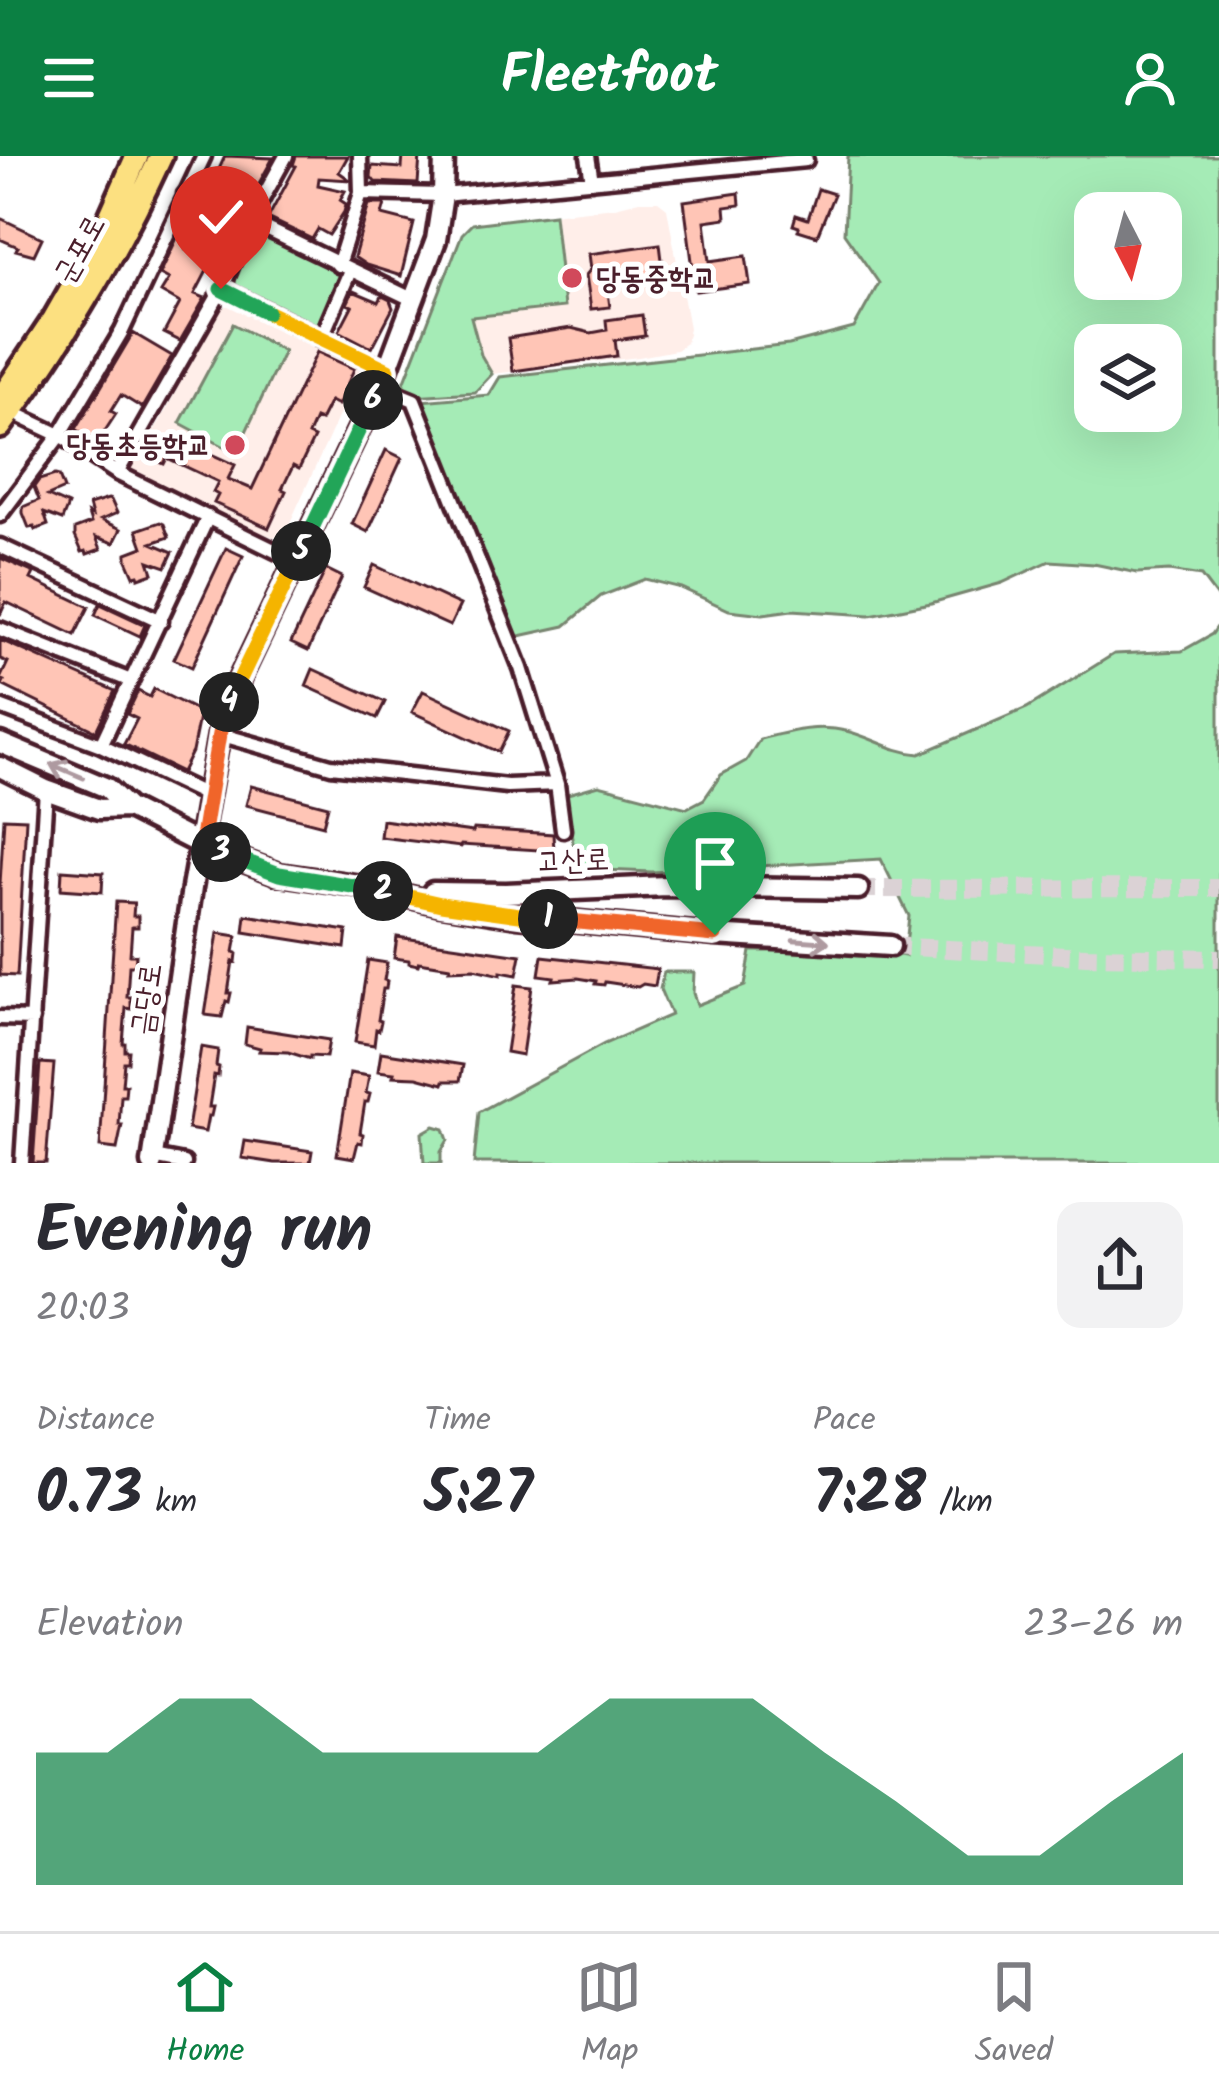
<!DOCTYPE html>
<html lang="en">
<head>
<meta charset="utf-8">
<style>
	body { margin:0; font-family:Kalam,"Poor Story",sans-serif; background:#f2f2f3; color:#2b2b33; height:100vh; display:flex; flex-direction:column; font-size:45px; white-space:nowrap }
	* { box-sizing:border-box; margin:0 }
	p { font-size:39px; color:#7c7c81 }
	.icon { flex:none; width:66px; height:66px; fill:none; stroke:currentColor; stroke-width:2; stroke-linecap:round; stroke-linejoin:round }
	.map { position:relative; height:1007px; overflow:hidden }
	.drawer { display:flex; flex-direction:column; background:#fff; flex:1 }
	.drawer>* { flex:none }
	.needle { width:78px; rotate:174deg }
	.buttons { position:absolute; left:1074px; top:36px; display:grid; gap:24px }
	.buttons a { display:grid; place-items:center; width:108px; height:108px; border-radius:24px; background:#fff; box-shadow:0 12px 48px #0002; font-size:60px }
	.pin { position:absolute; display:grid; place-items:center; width:102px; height:102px; color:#fff; margin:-123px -51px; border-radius:50% 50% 50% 0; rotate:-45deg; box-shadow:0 0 12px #0007 }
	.pin .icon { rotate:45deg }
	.km { position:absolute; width:60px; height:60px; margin:-30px; border-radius:50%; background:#222; color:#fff; font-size:33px; line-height:60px; text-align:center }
	.round { display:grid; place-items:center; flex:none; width:126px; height:126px; border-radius:24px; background:#f2f2f3 }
	.headline { display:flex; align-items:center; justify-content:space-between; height:204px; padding:0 36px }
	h1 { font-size:66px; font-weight:700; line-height:90px }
	.figures { display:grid; grid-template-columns:repeat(3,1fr); gap:18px; height:204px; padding:12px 36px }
	.figures div { display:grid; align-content:center }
	.figures b { font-size:60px; font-weight:700 }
	.figures small { font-size:33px; font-weight:400 }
	.figures p { font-size:33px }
	.chart { height:336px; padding:24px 36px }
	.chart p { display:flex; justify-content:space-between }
	.chart svg { width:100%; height:216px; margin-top:12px; fill:#0b8043; opacity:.7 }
	header { display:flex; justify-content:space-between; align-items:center; height:156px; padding:0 36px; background:#0b8043; color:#fff; font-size:54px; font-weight:700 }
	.dock { display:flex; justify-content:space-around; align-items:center; height:168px; border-top:3px solid #e1e1e2; background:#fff; font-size:33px; color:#7c7c81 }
	.dock a { display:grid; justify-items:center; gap:6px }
	.dock .active { color:#0b8043 }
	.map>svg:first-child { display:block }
	.built { fill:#ffeee9 }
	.green { fill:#a5ebb6; stroke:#788570; stroke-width:3; fill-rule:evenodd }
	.building { fill:#ffc5b6; stroke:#4a1f2b; stroke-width:3 }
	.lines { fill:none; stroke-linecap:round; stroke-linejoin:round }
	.secondary-tunnel { stroke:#dbd2d5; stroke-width:18; stroke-dasharray:18 9; stroke-linecap:butt }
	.street-casing { stroke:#4a1f2b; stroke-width:21 }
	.secondary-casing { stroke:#4a1f2b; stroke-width:27 }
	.primary-casing { stroke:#4a1f2b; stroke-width:30 }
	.street { stroke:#fff; stroke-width:12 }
	.secondary { stroke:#fff; stroke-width:18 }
	.primary { stroke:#fce080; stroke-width:21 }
	.oneway { stroke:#ae9aa0 }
	.split-1-casing { stroke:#fff; stroke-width:24 }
	.split-2-casing { stroke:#fff; stroke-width:24 }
	.split-3-casing { stroke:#fff; stroke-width:24 }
	.split-4-casing { stroke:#fff; stroke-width:24 }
	.split-5-casing { stroke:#fff; stroke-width:24 }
	.split-6-casing { stroke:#fff; stroke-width:24 }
	.split-7-casing { stroke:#fff; stroke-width:24 }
	.split-8-casing { stroke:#fff; stroke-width:24 }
	.split-1 { stroke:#f0652b; stroke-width:15 }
	.split-2 { stroke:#f5b400; stroke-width:15 }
	.split-3 { stroke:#22a559; stroke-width:15 }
	.split-4 { stroke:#f0652b; stroke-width:15 }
	.split-5 { stroke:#f5b400; stroke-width:15 }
	.split-6 { stroke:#22a559; stroke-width:15 }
	.split-7 { stroke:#f5b400; stroke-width:15 }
	.split-8 { stroke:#22a559; stroke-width:15 }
	.poi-dot { fill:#d1495b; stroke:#fff; stroke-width:4.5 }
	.labels { text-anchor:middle; stroke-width:10; stroke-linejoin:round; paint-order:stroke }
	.street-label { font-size:30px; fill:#4a1f2b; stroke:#fff }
	.poi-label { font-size:30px; font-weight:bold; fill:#4a1f2b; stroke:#fff; text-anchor:start }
</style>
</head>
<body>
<header><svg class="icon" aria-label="menu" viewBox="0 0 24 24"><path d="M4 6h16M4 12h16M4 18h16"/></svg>Fleetfoot<svg class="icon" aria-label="person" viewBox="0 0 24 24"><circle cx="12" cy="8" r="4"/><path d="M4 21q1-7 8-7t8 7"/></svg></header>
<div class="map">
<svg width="1219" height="1007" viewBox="0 0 1219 1007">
	<rect width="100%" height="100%" fill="#fff"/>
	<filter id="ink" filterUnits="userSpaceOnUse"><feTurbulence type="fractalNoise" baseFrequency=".00833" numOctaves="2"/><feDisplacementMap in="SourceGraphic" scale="24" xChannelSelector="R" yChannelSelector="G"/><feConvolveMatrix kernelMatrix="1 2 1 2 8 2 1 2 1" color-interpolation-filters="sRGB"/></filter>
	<g filter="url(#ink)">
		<path class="built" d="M639 45H658L667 52 689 172 686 187 676 194 639 201 492 218 481 199 472 168 462 103V78L471 67 615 51Z
			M232 147 362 209 282 384 215 360 128 316 162 262 220 153Z"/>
		<path class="green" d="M848 0H1219V444L1201 420 1169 415 1137 417 1094 408 1050 405 1002 427 931 447 870 459 792 454 763 458 729 454 681 432 645 423 601 440 565 470 515 481 420 245 489 239 500 221 789 189 854 172 879 127 844 77ZM1095 57H1161V123H1095ZM1095 189H1161V255H1095Z
			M554 58 564 151 471 161 481 199 492 218 475 236 413 240 401 235 462 78 472 68Z
			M261 78 342 118 344 122 323 167 318 169 236 129 234 121 254 81Z
			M233 168 284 195 236 297 180 267Z
			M1219 468V1007H474L479 956 604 888 671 859 660 833 664 816H694L693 837 697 849 745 830 751 795H875L905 800 909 760 881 703 652 716 578 713 564 639 599 629 687 652 704 643 721 619 746 605 760 583C789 576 817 568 846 575 872 581 892 596 920 598L1027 552 1114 498 1182 495 1212 478Z
			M434 970 444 973 448 984 441 996V1007H424L422 977Z"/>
		<path class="building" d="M225 0 273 2 247 49 210 33Z
			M296 0H348L339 16 350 24 319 22 318 29 345 35 340 44 346 48 344 56 329 79 318 73 312 83 268 62 296 10 293 9Z
			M403 0H420L418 28 375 26 371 21 372 10 402 12Z
			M818 33 834 38 817 80 798 74 799 71 793 69 796 59 808 63Z
			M739 37 740 49 725 51 726 62 705 65 710 105 746 100 750 128 696 135 684 45Z
			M369 48H385L382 59 414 67 401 120 366 109 354 101Z
			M191 52 236 72 229 85 212 80 209 86 194 78 186 94 197 99 196 102 209 111 195 138 205 142 180 185 164 177 180 147 161 136 169 123 160 118Z
			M0 62 42 82 34 99 16 94 18 91 0 83Z
			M660 88 664 120 607 128 610 151 591 153 586 119 591 113 589 98Z
			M353 135 379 146 382 140 390 144 393 152 372 192 339 175 352 150 347 148Z
			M642 159 645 180 615 184 617 200 513 215 508 182 571 172 591 177 607 174 606 164Z
			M133 177 172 200 142 252 121 239 111 255 116 258 97 287 76 273Z
			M317 196 354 213 338 249 330 245 320 265 315 263 308 279 314 282 299 313 293 310 282 333 286 335 269 372 214 347 218 339 213 336 218 326 167 302 164 308 149 301 161 283 173 289 176 282 235 309 228 323 252 333Z
			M386 294 402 302 368 376 352 368Z
			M55 319 59 320 64 333 48 340 68 349 62 364 44 357 48 369 35 374 34 371 29 372 23 357V351L39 344 34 331 39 324Z
			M108 343 111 344 117 357 101 364 121 373 114 387 96 381 101 393 87 398 86 395 82 396 75 380V373L91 367 88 358 92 360 89 349Z
			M160 366 164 368 169 381 152 387 173 396 166 411 149 405 153 417 139 422 138 419 134 420 127 404V397L143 391 137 374Z
			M226 392 243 400 192 511 174 503Z
			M0 402 34 417 31 423 89 451 75 479 6 446 0 459Z
			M374 409 460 449 450 470 364 431Z
			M326 413 342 421 308 495 291 487Z
			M100 448 145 469 140 480 95 459Z
			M0 484 115 535 96 575 2 529 4 525 0 523 8 506 0 503Z
			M313 513 385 546 377 562 306 530Z
			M154 533 200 556 192 596 182 616 124 588 137 563 127 558 138 535 150 541Z
			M423 535 509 575 499 596 412 556Z
			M251 630 328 650 323 669 246 649Z
			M4 662 26 663 17 820 0 819V728Z
			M382 664 473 676 474 673 553 678 554 695 461 689 460 691 380 681Z
			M62 714 103 717 102 736 61 733Z
			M116 746 134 747 133 760H138V771H132L130 799H136L135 810H129L127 841H131V853L126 852 123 887H125V895H129L128 906H124L122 929H126L125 940H121L119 969H122L117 993 100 991Z
			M246 759 347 775 345 792 244 776Z
			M218 777 237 780 234 796 237 797 236 806 233 805 228 837H231L229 846 226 845 222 861 205 859Z
			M397 781 521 799 517 819 501 816V819L474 813 449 814 450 811 419 806 418 809 409 807V804L394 802Z
			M542 800 658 813 655 830 643 828 638 831 605 826 604 829 595 828 596 825 578 822 553 824 554 821 539 819Z
			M368 804 387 807 384 824 387 825 386 833H383L378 864 381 865 379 874 376 873 374 889 355 886Z
			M516 829 532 831 522 899 506 896Z
			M247 871 329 884 326 901 310 900V903L288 896 259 895 260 892 245 888Z
			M201 891 218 894 216 910 219 911 218 920 214 919 209 951H213L211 960H208L205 976 188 973Z
			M381 896 463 909 460 925H444L443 928 417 921 393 920 394 917 378 915Z
			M40 907 54 908 46 1007H33Z
			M350 917 369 920 366 937 370 938 368 946H365L360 977 363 978 362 987 358 986 354 1002 337 999Z
			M245 985 312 995 310 1007H275L242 1002Z"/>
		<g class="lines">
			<path class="secondary-tunnel" d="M858 733 1219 732
				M890 790 1086 800 1219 802"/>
			<defs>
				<path id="street" d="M588 0 592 25
					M361 37 443 39 806 4
					M185 38 250 65 414 144
					M338 109 361 37 360 0
					M222 133 387 214
					M321 183 350 115
					M380 230 414 244 521 512 557 628 563 674
					M22 261 60 279 117 317 296 405
					M117 317 222 133 250 65 286 0
					M0 359 60 279 122 175 204 0
					M0 390 161 465
					M0 473 131 525
					M0 551 101 589 208 640
					M219 578 331 610 507 630 557 628
					M101 589 208 361
					M0 862 32 863
					M153 1001 184 1007
					M22 1007 46 634"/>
				<path id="secondary" d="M0 587 107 632 128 652 201 689 279 718 362 730 441 748 517 760 715 779 890 790
					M0 611 46 634 99 653 128 652
					M433 736 506 737 666 730 858 733
					M152 1007 192 732 219 578 226 551 387 214 436 84 443 39 444 0"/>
				<path id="primary" d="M0 244 54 163 101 81 137 0
					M0 271C62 186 117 96 161 0"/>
			</defs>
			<use href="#street" class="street-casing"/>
			<use href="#secondary" class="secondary-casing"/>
			<use href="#primary" class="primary-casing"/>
			<use href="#street" class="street"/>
			<use href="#secondary" class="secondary"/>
			<use href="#primary" class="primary"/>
		</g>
		<defs><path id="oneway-shaft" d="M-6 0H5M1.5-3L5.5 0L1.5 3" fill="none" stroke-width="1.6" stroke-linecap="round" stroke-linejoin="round" transform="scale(3)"/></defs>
		<g class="oneway">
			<use href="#oneway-shaft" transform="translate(67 615) rotate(-157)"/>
			<use href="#oneway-shaft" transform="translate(811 785) rotate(4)"/>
		</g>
	</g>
	<g class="lines" filter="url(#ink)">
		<defs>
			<path id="split-1" d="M548 763 715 779"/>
			<path id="split-2" d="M383 735 441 748 548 763"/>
			<path id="split-3" d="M221 696 279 718 383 735"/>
			<path id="split-4" d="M221 696 201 688 219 578 229 546"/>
			<path id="split-5" d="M229 546 301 395"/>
			<path id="split-6" d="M301 395 373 244"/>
			<path id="split-7" d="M267 156 388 214 373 244"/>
			<path id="split-8" d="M221 133 267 156"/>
		</defs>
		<use href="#split-1" class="split-1-casing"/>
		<use href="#split-2" class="split-2-casing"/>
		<use href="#split-3" class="split-3-casing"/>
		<use href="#split-4" class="split-4-casing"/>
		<use href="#split-5" class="split-5-casing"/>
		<use href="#split-6" class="split-6-casing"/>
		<use href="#split-7" class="split-7-casing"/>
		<use href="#split-8" class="split-8-casing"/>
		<use href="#split-1" class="split-1"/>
		<use href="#split-2" class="split-2"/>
		<use href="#split-3" class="split-3"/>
		<use href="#split-4" class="split-4"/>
		<use href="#split-5" class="split-5"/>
		<use href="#split-6" class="split-6"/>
		<use href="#split-7" class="split-7"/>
		<use href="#split-8" class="split-8"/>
	</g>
	<g class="poi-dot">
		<circle cx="572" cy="122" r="12"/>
		<circle cx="235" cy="289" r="12"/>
	</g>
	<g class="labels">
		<g class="street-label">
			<text transform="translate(79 93) rotate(-61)" y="10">군포로</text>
			<text transform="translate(573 704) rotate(-2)" y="10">고산로</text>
			<text transform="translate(146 843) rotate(-82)" y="10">금당로</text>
		</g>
		<g class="poi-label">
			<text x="596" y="132">당동중학교</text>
			<text x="211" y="299" text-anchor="end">당동초등학교</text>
		</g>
	</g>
</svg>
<div class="buttons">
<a><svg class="needle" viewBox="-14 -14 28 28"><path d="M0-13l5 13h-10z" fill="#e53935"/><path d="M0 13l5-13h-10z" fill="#7c7c81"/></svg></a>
<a><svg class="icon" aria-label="layers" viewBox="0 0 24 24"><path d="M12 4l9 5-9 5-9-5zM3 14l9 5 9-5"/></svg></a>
</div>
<div class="pin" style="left:715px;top:779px;background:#1e9e55"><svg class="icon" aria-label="arrive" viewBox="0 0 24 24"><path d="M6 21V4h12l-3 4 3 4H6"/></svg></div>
<div class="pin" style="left:221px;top:133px;background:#d93025"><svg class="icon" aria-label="check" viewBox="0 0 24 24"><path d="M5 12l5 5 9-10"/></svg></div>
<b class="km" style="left:548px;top:763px">1</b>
<b class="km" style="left:383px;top:735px">2</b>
<b class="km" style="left:221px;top:696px">3</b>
<b class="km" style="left:229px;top:546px">4</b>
<b class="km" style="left:301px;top:395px">5</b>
<b class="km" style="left:373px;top:244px">6</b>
</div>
<section class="drawer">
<div class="headline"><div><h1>Evening run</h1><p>20:03</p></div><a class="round"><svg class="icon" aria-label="share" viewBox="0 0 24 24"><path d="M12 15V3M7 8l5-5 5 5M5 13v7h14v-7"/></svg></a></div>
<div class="figures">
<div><p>Distance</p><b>0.73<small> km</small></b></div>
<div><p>Time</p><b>5:27</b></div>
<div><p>Pace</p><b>7:28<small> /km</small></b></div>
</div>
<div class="chart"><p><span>Elevation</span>23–26 m</p>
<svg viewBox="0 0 160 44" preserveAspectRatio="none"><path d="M0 44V17L10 17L20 6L30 6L40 17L50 17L60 17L70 17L80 6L90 6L100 6L110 17L120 27L130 38L140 38L150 27L160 17V44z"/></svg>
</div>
</section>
<nav class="dock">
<a class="active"><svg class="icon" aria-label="home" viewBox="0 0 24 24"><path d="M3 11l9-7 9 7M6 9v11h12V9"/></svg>Home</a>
<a><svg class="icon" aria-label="map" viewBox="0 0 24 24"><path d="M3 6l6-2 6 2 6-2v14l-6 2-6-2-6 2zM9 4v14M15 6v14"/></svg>Map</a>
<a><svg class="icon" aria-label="saved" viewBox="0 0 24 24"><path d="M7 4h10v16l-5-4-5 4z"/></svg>Saved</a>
</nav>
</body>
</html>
